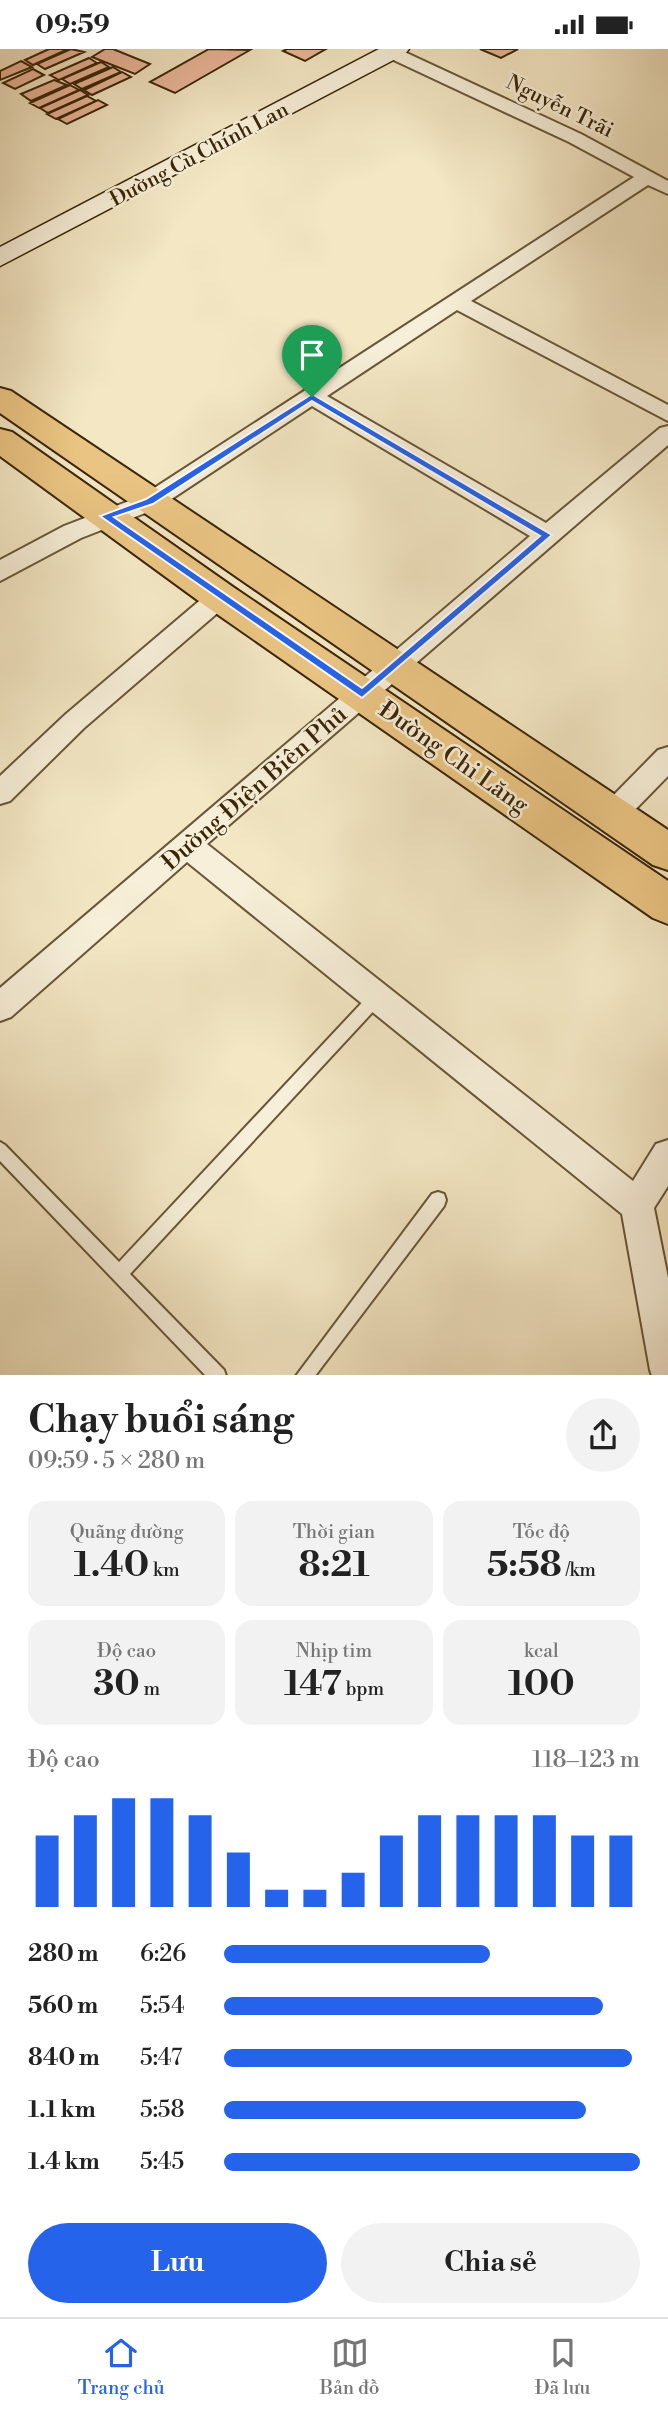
<!DOCTYPE html>
<html lang="vi">
<head>
<meta charset="utf-8">
<style>
	body { margin:0; font-family:"Libre Bodoni",serif; background:#f2f2f2; color:#222; height:100vh; display:flex; flex-direction:column; font-size:26px; white-space:nowrap }
	* { box-sizing:border-box; margin:0 }
	p { font-size:23px; color:#767676 }
	.icon { flex:none; width:38px; height:38px; fill:none; stroke:currentColor; stroke-width:2; stroke-linecap:round; stroke-linejoin:round }
	.map { position:relative; height:1326px; overflow:hidden }
	.panel { display:flex; flex-direction:column; background:#fff; flex:1 }
	.panel>* { flex:none }
	.pin { position:absolute; display:grid; place-items:center; width:60px; height:60px; color:#fff; margin:-72px -30px; border-radius:50% 50% 50% 0; rotate:-45deg; box-shadow:0 0 7px #0007 }
	.pin .icon { rotate:45deg }
	.round { display:grid; place-items:center; flex:none; width:74px; height:74px; border-radius:37px; background:#f2f2f2 }
	.overview { display:flex; align-items:center; justify-content:space-between; height:119px; padding:0 28px }
	h1 { font-size:38px; font-weight:700; line-height:52px }
	.stats { display:grid; grid-template-columns:repeat(3,1fr); gap:10px; height:119px; padding:7px 28px }
	.stats div { display:grid; align-content:center; border-radius:18px; background:#f2f2f2; text-align:center }
	.stats b { font-size:35px; font-weight:700 }
	.stats small { font-size:19px; font-weight:400 }
	.stats p { font-size:19px }
	.chart { height:196px; padding:14px 28px }
	.chart p { display:flex; justify-content:space-between }
	.chart svg { width:100%; height:126px; margin-top:7px; stroke:#2563eb; stroke-width:6 }
	.action { display:flex; gap:14px; margin-top:auto; padding:14px 28px }
	.action a { flex:1; height:80px; border-radius:42px; background:#2563eb; color:#fff; font-size:28px; font-weight:700; line-height:80px; text-align:center }
	.action a+a { background:#f2f2f2; color:#222 }
	ul { padding:0 28px; list-style:none; font-size:23px }
	li { display:grid; grid-template-columns:112px 84px 1fr; align-items:center; height:52px }
	li i { height:18px; border-radius:9px; background:#2563eb }
	.status { display:flex; justify-content:space-between; align-items:center; height:49px; padding:0 35px; background:#fff; direction:ltr }
	.status svg { height:19px; fill:currentColor }
	.dock { display:flex; justify-content:space-around; align-items:center; height:98px; border-top:2px solid #e0e0e0; background:#fff; font-size:19px; color:#767676 }
	.dock a { display:grid; justify-items:center; gap:4px }
	.dock .on { color:#2563eb }
	.map>svg:first-child { display:block }
	.building { fill:#eab69b; stroke:#3a2507; stroke-width:2 }
	.lines { fill:none; stroke-linecap:round; stroke-linejoin:round }
	.service-casing { stroke:#685636; stroke-width:4 }
	.minor-casing { stroke:#685636; stroke-width:4 }
	.secondary-casing { stroke:#3a2507; stroke-width:3 }
	.primary-casing { stroke:#3a2507; stroke-width:4 }
	.service { fill:#f7efd9; fill-rule:evenodd }
	.minor { fill:#f7efd9; fill-rule:evenodd }
	.secondary { fill:#f7efd9; fill-rule:evenodd }
	.primary { fill:#eac482; fill-rule:evenodd }
	.route { fill:#2563eb; stroke:#fff; stroke-width:2; fill-rule:evenodd }
	.labels { text-anchor:middle; stroke-width:5; stroke-linejoin:round; paint-order:stroke }
	.far-street-label { font-size:21px; fill:#3a2507; stroke:#f7efd9 }
	.street-label { font-size:24px; fill:#3a2507; stroke:#f7efd9 }
</style>
</head>
<body>
<div class="status"><b>09:59</b><svg viewBox="0 0 49 12"><path d="M0 12V9h3v3zM5 12V6h3v6zM10 12V3h3v9zM15 12V0h3v12zM26 1h20v11H26zM47 4h2v5h-2z"/></svg></div>
<div class="map">
<svg width="668" height="1327" viewBox="0 0 668 1327">
	<rect width="100%" height="100%" fill="#f3e7c4"/>
	<filter id="stains"><feTurbulence type="fractalNoise" baseFrequency=".00286" numOctaves="4"/><feColorMatrix values="0 0 0 0 .2 0 0 0 0 .09 0 0 0 0 .02 0 0 0 .5 -.17"/></filter>
	<radialGradient id="worn" r=".72"><stop offset=".6" stop-color="#630" stop-opacity="0"/><stop offset="1" stop-color="#630" stop-opacity=".3"/></radialGradient>
	<path class="building" d="M49 0H68L33 16 25 11Z
		M71 0 84 3 45 20 37 15Z
		M105 0H113L150 15 135 25 92 8Z
		M209 0 250 1 175 44 150 33Z
		M287 0H326L305 12 283 2Z
		M480 0H518L501 9Z
		M89 9 97 14 59 31 50 26Z
		M21 12 32 18 0 31V22Z
		M101 13 109 18 70 35 62 30Z
		M113 18 121 23 82 40 74 35Z
		M33 20 44 26 15 40 3 34Z
		M122 23 131 28 92 46 84 41Z
		M54 31 67 36 31 52 21 45Z
		M70 36 79 41 39 59 30 54Z
		M80 41 88 46 48 64 40 59Z
		M87 47 96 52 56 70 47 65Z
		M98 51 107 56 67 75 58 70Z"/>
	<g class="lines">
		<defs>
			<path id="service" d="M376 942 381 944 383 949 381 954 130 1225 224 1321 226 1327H206L0 1112V1093L5 1096 119 1213 371 944Z
				M438 1143 444 1145 446 1151 444 1157 315 1327H296L432 1145Z"/>
			<path id="minor" d="M385 0H398L581 85 668 132V145L648 136 471 252 668 356V372L457 261 327 347 546 474 660 379 668 377V396L207 795 633 1132 656 1095 668 1091V1137L654 1159 668 1229V1327H652L650 1321 622 1165 187 813 11 968 0 972V939L530 487 312 357 158 459 81 489 0 532V511L64 477 142 447 634 128 569 93 385 7Z
				M220 539 229 542 232 548 229 554 84 679 10 752 0 755V727L66 665 211 542Z
				M668 698V727L622 774 612 778 602 774 598 766 602 758 658 701Z"/>
			<path id="secondary" d="M379 0H409L405 5 0 217V198Z"/>
			<path id="primary" d="M0 339 11 342 668 781V821L653 816 0 364Z
				M0 380 12 383 233 538 668 832V875L653 869 207 558 0 407Z"/>
		</defs>
		<use href="#service" class="service-casing"/>
		<use href="#minor" class="minor-casing"/>
		<use href="#secondary" class="secondary-casing"/>
		<use href="#primary" class="primary-casing"/>
		<use href="#service" class="service"/>
		<use href="#minor" class="minor"/>
		<use href="#secondary" class="secondary"/>
		<use href="#primary" class="primary"/>
	</g>
	<path class="route" d="M312 345 552 486 362 649 100 467 146 450ZM312 352 540 487 362 639 114 468 153 455Z"/>
	<g class="labels">
		<g class="far-street-label">
			<text transform="translate(560 57) rotate(26)" y="7">Nguyễn Trãi</text>
			<text transform="translate(199 105) rotate(-28)" y="7">Đường Cù Chính Lan</text>
		</g>
		<g class="street-label">
			<text transform="translate(454 708) rotate(35)" y="8">Đường Chi Lăng</text>
			<text transform="translate(254 739) rotate(-41)" y="8">Đường Điện Biên Phủ</text>
		</g>
	</g>
	<rect width="100%" height="100%" filter="url(#stains)"/>
	<rect width="100%" height="100%" fill="url(#worn)"/>
</svg>
<div class="pin" style="left:312px;top:348px;background:#1e9e55"><svg class="icon" aria-label="arrive" viewBox="0 0 24 24"><path d="M6 21V4h12l-3 4 3 4H6"/></svg></div>
</div>
<section class="panel">
<div class="overview"><div><h1>Chạy buổi sáng</h1><p>09:59 · 5 × 280 m</p></div><a class="round"><svg class="icon" aria-label="share" viewBox="0 0 24 24"><path d="M12 15V3M7 8l5-5 5 5M5 13v7h14v-7"/></svg></a></div>
<div class="stats">
<div><p>Quãng đường</p><b>1.40<small> km</small></b></div>
<div><p>Thời gian</p><b>8:21</b></div>
<div><p>Tốc độ</p><b>5:58<small> /km</small></b></div>
</div>
<div class="stats">
<div><p>Độ cao</p><b>30<small> m</small></b></div>
<div><p>Nhịp tim</p><b>147<small> bpm</small></b></div>
<div><p>kcal</p><b>100</b></div>
</div>
<div class="chart"><p><span>Độ cao</span>118–123 m</p>
<svg viewBox="0 0 160 44" preserveAspectRatio="none"><path d="M5 44V19M15 44V12M25 44V6M35 44V6M45 44V12M55 44V25M65 44V38M75 44V38M85 44V32M95 44V19M105 44V12M115 44V12M125 44V12M135 44V12M145 44V19M155 44V19"/></svg>
</div>
<ul>
<li><b>280 m</b>6:26<i style="width:64%"></i></li>
<li><b>560 m</b>5:54<i style="width:91%"></i></li>
<li><b>840 m</b>5:47<i style="width:98%"></i></li>
<li><b>1.1 km</b>5:58<i style="width:87%"></i></li>
<li><b>1.4 km</b>5:45<i style="width:100%"></i></li>
</ul>
<div class="action"><a>Lưu</a><a>Chia sẻ</a></div>
</section>
<nav class="dock">
<a class="on"><svg class="icon" aria-label="home" viewBox="0 0 24 24"><path d="M3 11l9-7 9 7M6 9v11h12V9"/></svg>Trang chủ</a>
<a><svg class="icon" aria-label="map" viewBox="0 0 24 24"><path d="M3 6l6-2 6 2 6-2v14l-6 2-6-2-6 2zM9 4v14M15 6v14"/></svg>Bản đồ</a>
<a><svg class="icon" aria-label="saved" viewBox="0 0 24 24"><path d="M7 4h10v16l-5-4-5 4z"/></svg>Đã lưu</a>
</nav>
</body>
</html>
